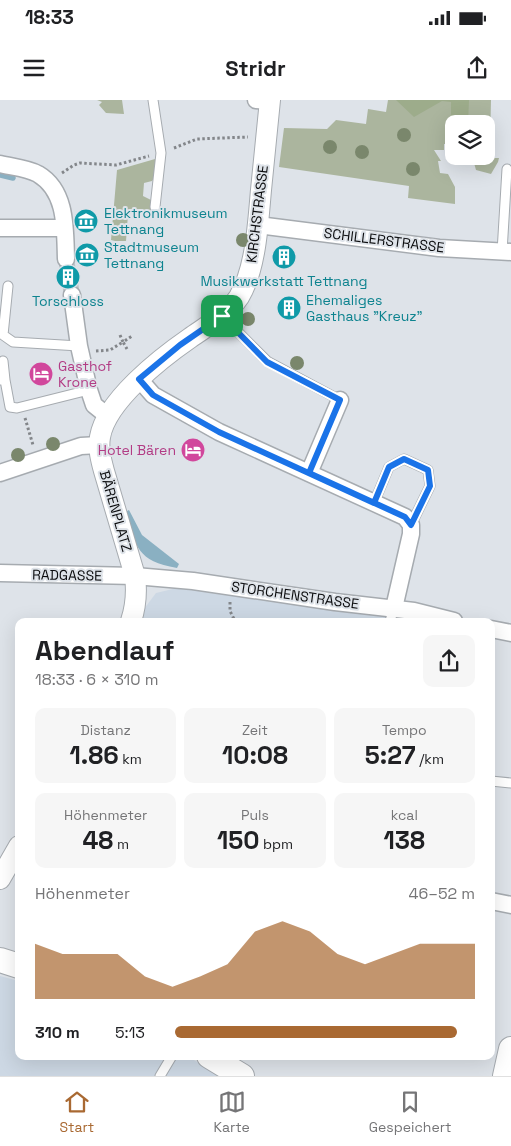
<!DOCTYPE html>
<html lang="de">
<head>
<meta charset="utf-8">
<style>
	body { margin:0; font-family:"Space Grotesk",sans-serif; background:#f6f6f6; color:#202124; height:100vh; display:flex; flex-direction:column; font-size:19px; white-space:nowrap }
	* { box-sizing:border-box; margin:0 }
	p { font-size:16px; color:#757577 }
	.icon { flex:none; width:28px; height:28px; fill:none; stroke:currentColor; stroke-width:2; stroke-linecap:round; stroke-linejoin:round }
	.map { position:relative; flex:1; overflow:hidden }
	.sheet { position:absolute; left:15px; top:518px; width:480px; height:442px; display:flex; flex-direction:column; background:#fff; border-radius:10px; box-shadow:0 5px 20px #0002 }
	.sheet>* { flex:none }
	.buttons { position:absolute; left:445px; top:15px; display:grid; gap:10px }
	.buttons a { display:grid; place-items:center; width:50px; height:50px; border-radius:10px; background:#fff; box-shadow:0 5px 20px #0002; font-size:25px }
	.pin { position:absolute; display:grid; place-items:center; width:42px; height:42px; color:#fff; margin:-21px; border-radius:10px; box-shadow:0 2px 8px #0006 }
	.round { display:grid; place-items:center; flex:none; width:52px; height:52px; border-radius:10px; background:#f6f6f6 }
	.overview { display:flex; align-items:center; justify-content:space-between; height:85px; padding:0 20px }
	h1 { font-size:28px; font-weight:800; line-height:38px }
	.figures { display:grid; grid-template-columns:repeat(3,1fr); gap:8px; height:85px; padding:5px 20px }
	.figures div { display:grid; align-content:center; border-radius:10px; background:#f6f6f6; text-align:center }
	.figures b { font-size:25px; font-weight:800 }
	.figures small { font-size:14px; font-weight:400 }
	.figures p { font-size:14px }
	.chart { height:140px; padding:10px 20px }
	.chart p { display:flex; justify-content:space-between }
	.chart svg { width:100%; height:90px; margin-top:5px; fill:#a96932; opacity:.7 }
	ul { padding:0 20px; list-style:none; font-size:16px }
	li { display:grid; grid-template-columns:80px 60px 1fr; align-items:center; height:38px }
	li i { height:12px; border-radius:6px; background:#a96932 }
	.status { display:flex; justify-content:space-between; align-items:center; height:35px; padding:0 25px; background:#fff; direction:ltr }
	.status svg { height:14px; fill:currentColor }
	header { display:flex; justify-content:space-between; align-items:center; height:65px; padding:0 20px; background:#fff; font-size:22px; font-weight:800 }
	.tabs { display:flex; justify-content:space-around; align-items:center; height:70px; border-top:1px solid #e0e0e0; background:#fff; font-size:14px; color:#757577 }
	.tabs a { display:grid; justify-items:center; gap:2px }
	.tabs .current { color:#a96932 }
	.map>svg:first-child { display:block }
	.built { fill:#cdd8e4 }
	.green { fill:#abb59e }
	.forest { fill:#9dac8b }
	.water { fill:#8ab0c2 }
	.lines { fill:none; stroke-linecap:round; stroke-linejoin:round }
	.stream { stroke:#8ab0c2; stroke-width:5.5 }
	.minor-tunnel { stroke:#bec3c8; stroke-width:16; stroke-dasharray:16 8; stroke-linecap:butt }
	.service-casing { stroke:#a6abb0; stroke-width:11 }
	.minor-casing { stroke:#a6abb0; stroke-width:19 }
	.tertiary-casing { stroke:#a6abb0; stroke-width:22 }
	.secondary-casing { stroke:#a6abb0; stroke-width:26 }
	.path { stroke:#83868a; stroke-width:3; stroke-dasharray:2.5 2.5; stroke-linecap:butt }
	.service { stroke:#fff; stroke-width:9 }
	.minor { stroke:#fff; stroke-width:16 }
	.tertiary { stroke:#fff; stroke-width:20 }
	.secondary { stroke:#fff; stroke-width:24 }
	.tree { fill:#7a876c }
	.route-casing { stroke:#fff; stroke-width:10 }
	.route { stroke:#1a73e8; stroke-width:6 }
	.labels { text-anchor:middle; stroke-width:4; stroke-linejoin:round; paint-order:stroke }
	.culture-label { font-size:14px; fill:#0d838f; stroke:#dee3e9; text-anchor:start }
	.street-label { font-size:14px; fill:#0b0c0e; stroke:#dee3e9 }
	.hotel-label { font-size:14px; fill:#b23c85; stroke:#dee3e9; text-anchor:start }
</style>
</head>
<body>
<div class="status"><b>18:33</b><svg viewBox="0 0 49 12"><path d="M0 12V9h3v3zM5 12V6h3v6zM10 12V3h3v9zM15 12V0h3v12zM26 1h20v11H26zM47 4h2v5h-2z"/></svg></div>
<header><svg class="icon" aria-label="menu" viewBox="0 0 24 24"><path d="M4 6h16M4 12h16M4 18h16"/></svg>Stridr<svg class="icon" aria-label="share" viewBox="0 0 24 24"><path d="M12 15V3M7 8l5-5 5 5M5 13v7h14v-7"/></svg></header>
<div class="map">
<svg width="511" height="976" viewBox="0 0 511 976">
	<rect width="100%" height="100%" fill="#dee3e9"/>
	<path class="built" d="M181 487 387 513 385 521H139L144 509 156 493Z
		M0 876 19 881V956H187L221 976H0Z"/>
	<path class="green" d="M97 0H122L124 14 106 13 99 5 102 2Z
		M388 0H491L490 44 492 45V58H499L498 62 491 74 476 70 472 56H486V24H454V44H444V50H434L441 61H438L440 73 448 74 455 87V104L408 98 409 86 279 67 284 28 327 29 336 20 366 24 368 9 386 12Z
		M155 59V77L152 81 144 83 143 96 151 100V114H128L126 141H116L115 144V141L111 140 117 70Z"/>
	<path class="forest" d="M396 0H469L468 24H454V39H451V2L442 1 414 17Z"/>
	<path class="water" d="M129 410 142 435 179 464 177 468C137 461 136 447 125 412Z"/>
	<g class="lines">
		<path class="stream" d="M0 75 13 78"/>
		<path class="minor-tunnel" d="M66 159 72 195"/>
		<defs>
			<path id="service" d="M153 0 161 53 155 107
				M502 152 507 69
				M8 186 3 235 13 242 79 246
				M222 216 267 261 340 300
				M3 261 5 280
				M0 280H5L10 307 17 308 89 290
				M374 403 389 367 404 359 428 370 430 386 411 425
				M390 521 394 508
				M491 681 511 683
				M160 976 172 956"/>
			<path id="minor" d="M256 0 270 1
				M0 64C12 67 27 68 38 74 67 91 65 129 66 159
				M258 125 439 148 511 152
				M0 128H64
				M72 195 79 246 89 290 94 305 109 317
				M139 279 153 295 219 332 405 417 411 425V434L394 508
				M0 373 81 346 99 345
				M309 373 340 300
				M0 473 135 476 193 481 335 502 414 511 454 521
				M491 529 511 533
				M491 801 511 805"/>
			<path id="tertiary" d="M131 521C136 506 137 492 135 476L104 371C101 360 98 349 100 337 106 301 161 258 190 238 207 226 227 215 239 197 256 169 258 123 261 90 264 60 267 30 270 0
				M0 779 19 746"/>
			<path id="secondary" d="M0 860 19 866
				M209 956 242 976
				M505 976 511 949"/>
		</defs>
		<use href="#service" class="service-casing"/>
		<use href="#minor" class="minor-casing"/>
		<use href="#tertiary" class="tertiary-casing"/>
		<use href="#secondary" class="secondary-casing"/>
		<path class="path" d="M174 48 197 39 248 37
			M62 73 74 65 80 63 116 65 149 56
			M120 235 123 242 132 236
			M96 251 110 250 123 242 127 249
			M25 318 33 345
			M230 502V511L235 521"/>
		<use href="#service" class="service"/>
		<use href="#minor" class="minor"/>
		<use href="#tertiary" class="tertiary"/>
		<use href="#secondary" class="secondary"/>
	</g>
	<g class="tree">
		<circle cx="404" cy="35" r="7"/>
		<circle cx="330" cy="47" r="7"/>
		<circle cx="362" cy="52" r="7"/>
		<circle cx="413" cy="69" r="7"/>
		<circle cx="243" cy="140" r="7"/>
		<circle cx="248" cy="219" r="7"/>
		<circle cx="297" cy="263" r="7"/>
		<circle cx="53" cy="344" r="7"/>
		<circle cx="18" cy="355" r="7"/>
	</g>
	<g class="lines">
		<defs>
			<path id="route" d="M222 216 180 245 139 279 153 295 219 332 374 403 389 367 404 359 428 370 430 386 411 425 405 417 309 373 340 300 267 262 222 216"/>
		</defs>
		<use href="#route" class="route-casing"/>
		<use href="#route" class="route"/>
	</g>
	<defs>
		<symbol id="museum-disc" viewBox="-11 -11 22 22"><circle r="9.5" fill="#0f9aa8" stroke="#dee3e9"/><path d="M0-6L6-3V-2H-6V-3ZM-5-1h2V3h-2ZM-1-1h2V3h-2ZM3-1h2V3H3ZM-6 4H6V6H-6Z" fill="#fff"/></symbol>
		<symbol id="building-disc" viewBox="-11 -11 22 22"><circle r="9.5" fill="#0f9aa8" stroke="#dee3e9"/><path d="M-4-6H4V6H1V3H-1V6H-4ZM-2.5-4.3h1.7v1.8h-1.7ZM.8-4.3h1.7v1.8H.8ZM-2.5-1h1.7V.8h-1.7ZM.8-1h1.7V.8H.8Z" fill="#fff"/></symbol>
		<symbol id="hotel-disc" viewBox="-11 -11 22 22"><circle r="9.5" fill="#d1479c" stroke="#dee3e9"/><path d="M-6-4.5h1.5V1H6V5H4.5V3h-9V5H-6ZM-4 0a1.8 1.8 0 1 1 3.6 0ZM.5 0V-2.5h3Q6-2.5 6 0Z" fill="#fff"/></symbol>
	</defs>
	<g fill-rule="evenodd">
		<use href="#museum-disc" x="72" y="107" width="28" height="28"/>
		<use href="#museum-disc" x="73" y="141" width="28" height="28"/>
		<use href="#building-disc" x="270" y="143" width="28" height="28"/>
		<use href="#building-disc" x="54" y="163" width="28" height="28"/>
		<use href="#building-disc" x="275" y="194" width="28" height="28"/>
		<use href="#hotel-disc" x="27" y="260" width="28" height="28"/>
		<use href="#hotel-disc" x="179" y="336" width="28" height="28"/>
	</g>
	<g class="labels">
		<g class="culture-label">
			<text x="104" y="118">Elektronikmuseum<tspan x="104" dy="16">Tettnang</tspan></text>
			<text x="104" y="152">Stadtmuseum<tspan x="104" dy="16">Tettnang</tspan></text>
			<text x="284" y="186" text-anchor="middle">Musikwerkstatt Tettnang</text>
			<text x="306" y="205">Ehemaliges<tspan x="306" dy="16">Gasthaus "Kreuz"</tspan></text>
			<text x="68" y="206" text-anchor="middle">Torschloss</text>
		</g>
		<g class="street-label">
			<text transform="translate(257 114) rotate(-83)" y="5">KIRCHSTRASSE</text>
			<text transform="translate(384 140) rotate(7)" y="5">SCHILLERSTRASSE</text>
			<text transform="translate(116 411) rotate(74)" y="5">BÄRENPLATZ</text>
			<text transform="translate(67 475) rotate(1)" y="5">RADGASSE</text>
			<text transform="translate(295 495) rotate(8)" y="5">STORCHENSTRASSE</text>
		</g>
		<g class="hotel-label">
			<text x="58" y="271">Gasthof<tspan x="58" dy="16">Krone</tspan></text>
			<text x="176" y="355" text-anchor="end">Hotel Bären</text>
		</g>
	</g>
</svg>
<div class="buttons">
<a><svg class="icon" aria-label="layers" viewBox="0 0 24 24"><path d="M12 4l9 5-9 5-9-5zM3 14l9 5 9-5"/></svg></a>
</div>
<div class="pin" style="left:222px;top:216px;background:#1e9e55"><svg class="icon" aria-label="arrive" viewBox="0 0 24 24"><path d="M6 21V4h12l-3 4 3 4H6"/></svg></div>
<section class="sheet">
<div class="overview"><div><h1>Abendlauf</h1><p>18:33 · 6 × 310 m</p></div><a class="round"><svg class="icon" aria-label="share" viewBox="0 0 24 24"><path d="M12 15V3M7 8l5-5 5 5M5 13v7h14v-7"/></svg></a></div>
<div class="figures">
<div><p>Distanz</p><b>1.86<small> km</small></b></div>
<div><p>Zeit</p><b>10:08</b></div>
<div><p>Tempo</p><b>5:27<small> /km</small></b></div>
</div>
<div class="figures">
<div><p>Höhenmeter</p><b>48<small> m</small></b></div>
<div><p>Puls</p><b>150<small> bpm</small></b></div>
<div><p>kcal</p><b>138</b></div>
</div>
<div class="chart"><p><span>Höhenmeter</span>46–52 m</p>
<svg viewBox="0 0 160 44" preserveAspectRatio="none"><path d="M0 44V17L10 22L20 22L30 22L40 33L50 38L60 33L70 27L80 11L90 6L100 11L110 22L120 27L130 22L140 17L150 17L160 17V44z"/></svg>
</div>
<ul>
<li><b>310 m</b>5:13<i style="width:94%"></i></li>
</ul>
</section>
</div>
<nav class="tabs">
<a class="current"><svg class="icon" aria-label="home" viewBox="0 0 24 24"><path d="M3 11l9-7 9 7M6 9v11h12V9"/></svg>Start</a>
<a><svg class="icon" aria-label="map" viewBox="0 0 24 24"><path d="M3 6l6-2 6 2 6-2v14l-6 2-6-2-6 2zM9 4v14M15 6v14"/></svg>Karte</a>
<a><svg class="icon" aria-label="saved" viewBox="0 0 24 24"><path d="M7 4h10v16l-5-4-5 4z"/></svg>Gespeichert</a>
</nav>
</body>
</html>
